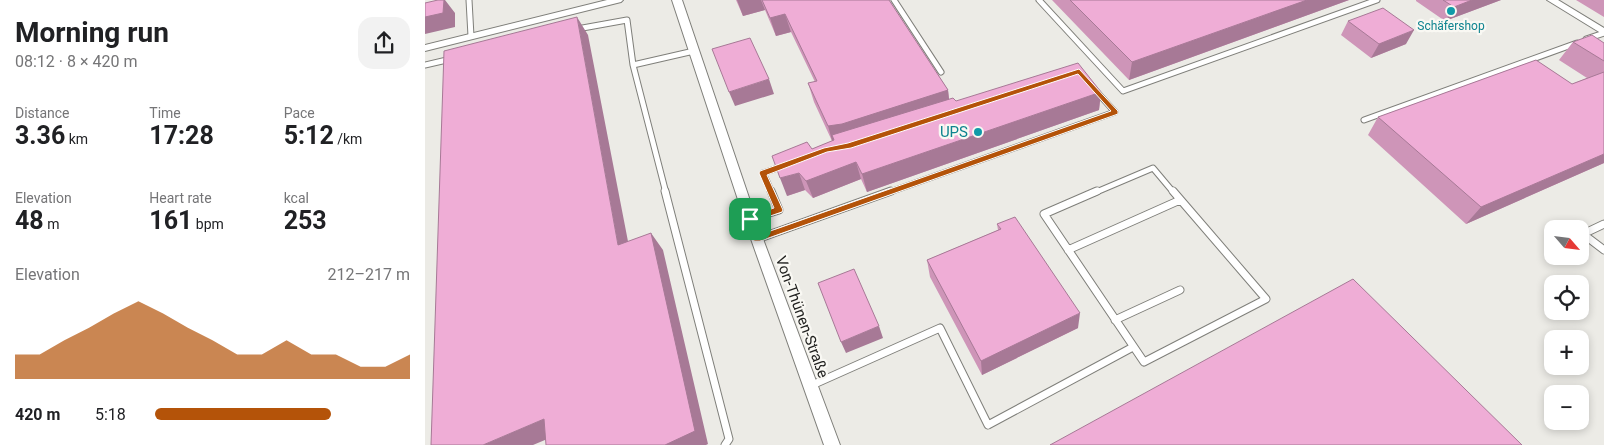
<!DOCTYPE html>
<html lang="en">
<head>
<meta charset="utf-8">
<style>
	body { margin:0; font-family:Roboto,sans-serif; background:#f2f2f2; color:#202124; height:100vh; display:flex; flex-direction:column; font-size:19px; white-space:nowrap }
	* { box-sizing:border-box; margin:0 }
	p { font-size:16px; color:#757577 }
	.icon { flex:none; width:28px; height:28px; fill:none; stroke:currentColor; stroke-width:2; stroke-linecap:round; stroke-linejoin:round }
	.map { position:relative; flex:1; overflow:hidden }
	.drawer { display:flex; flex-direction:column; background:#fff; width:425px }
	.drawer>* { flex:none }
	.needle { width:32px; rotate:118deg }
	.buttons { position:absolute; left:1119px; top:220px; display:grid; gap:10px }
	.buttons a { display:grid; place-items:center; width:45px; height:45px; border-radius:10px; background:#fff; box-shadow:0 2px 8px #0003; font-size:25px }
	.pin { position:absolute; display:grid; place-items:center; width:42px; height:42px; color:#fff; margin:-21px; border-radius:10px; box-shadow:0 2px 8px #0006 }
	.round { display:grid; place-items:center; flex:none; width:52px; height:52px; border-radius:15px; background:#f2f2f2 }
	.headline { display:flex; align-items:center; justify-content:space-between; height:85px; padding:0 15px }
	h1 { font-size:28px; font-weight:700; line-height:38px }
	.metrics { display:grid; grid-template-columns:repeat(3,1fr); gap:8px; height:85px; padding:5px 15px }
	.metrics div { display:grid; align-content:center }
	.metrics b { font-size:25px; font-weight:700 }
	.metrics small { font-size:14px; font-weight:400 }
	.metrics p { font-size:14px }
	.chart { height:140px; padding:10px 15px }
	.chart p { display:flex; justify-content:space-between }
	.chart svg { width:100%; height:90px; margin-top:5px; fill:#b45309; opacity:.7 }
	ul { padding:0 15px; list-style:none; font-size:16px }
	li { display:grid; grid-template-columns:80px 60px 1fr; align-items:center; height:38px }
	li i { height:12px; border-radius:6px; background:#b45309 }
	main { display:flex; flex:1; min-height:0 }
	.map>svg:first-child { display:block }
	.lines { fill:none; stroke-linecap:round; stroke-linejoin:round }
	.service-far1-casing { stroke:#7f7f7a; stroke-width:7 }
	.service-casing { stroke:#7f7f7a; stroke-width:9 }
	.minor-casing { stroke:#7f7f7a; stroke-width:2 }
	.service-far1 { stroke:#fff; stroke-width:5 }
	.service { stroke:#fff; stroke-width:7 }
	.minor { fill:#fff; fill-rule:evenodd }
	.wall { fill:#ce95b8 }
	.shaded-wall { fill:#a77996 }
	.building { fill:#efadd6; stroke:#a77996 }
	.route { fill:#b45309; stroke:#fff; fill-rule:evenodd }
	.culture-dot { fill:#0f9aa8; stroke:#f9f8f3; stroke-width:2 }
	.labels { text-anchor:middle; stroke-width:4.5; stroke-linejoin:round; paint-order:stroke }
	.far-culture-label { font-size:12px; fill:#0d838f; stroke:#f9f8f3 }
	.culture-label { font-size:15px; fill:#0d838f; stroke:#f9f8f3; text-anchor:end }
	.street-label { font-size:15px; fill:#222220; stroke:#f9f8f3 }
</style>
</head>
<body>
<main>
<section class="drawer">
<div class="headline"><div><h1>Morning run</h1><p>08:12 · 8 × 420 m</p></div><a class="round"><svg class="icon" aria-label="share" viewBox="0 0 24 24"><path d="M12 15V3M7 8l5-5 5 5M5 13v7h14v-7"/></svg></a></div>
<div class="metrics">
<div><p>Distance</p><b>3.36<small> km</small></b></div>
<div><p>Time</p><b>17:28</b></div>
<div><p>Pace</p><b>5:12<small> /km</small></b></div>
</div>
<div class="metrics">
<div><p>Elevation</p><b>48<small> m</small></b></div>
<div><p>Heart rate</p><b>161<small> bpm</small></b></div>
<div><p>kcal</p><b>253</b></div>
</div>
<div class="chart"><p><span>Elevation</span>212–217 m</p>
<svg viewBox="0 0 160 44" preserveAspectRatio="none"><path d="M0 44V32L10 32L20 25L30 19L40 12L50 6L60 12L70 19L80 25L90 32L100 32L110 25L120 32L130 32L140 38L150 38L160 32V44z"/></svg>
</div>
<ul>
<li><b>420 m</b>5:18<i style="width:69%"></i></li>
</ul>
</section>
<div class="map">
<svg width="1179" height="445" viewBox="0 0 1179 445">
	<rect width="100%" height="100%" fill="#ecebe6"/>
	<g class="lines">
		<defs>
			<path id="service-far1" d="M44 0 46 36
				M469 0 516 72
				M614 0 698 91 952 0
				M152 29 202 20 208 65
				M1161 39 1179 33
				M0 65 26 59
				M939 120 1152 43
				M241 193 208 65 269 51
				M347 193 338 173 358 166
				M462 193 690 112 671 91
				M669 193 728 168 749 193"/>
			<path id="service" d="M240 191 304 439 300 445
				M672 191 619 214 719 362 841 299 748 191
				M325 219 354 210 346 191
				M1179 224 1158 234 1179 250
				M332 239 466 191
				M643 250 755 200
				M690 320 755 290
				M385 386 515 328 563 425 708 347"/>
			<path id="minor" d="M182 0H198L196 2 0 51V45Z
				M247 0H257L338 239 415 445H399L326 239Z
				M1122 0H1133L1179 28V35Z"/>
		</defs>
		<use href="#service-far1" class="service-far1-casing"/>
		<use href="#service" class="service-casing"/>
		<use href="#minor" class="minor-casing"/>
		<use href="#service-far1" class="service-far1"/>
		<use href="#service" class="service"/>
		<use href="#minor" class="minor"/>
	</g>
	<path class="wall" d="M311 0H464L523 90 524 99 531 101 676 92 674 110 442 192 436 179 388 198 380 190 362 196 387 149 407 141 389 102 383 83 390 82 366 32 351 36 340 10 318 16Z
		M627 0H924L704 80Z
		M991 0H1076L1020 21 991 1Z
		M1151 0H1179V17Z
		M923 21 981 44 946 58 916 35Z
		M1148 42 1179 43V163L1041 224 943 135 953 117 1147 84 1162 78 1134 60Z
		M572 224 653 328 557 375 505 277 502 260 573 230Z"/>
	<path class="shaded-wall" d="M19 0H20L30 13V27L0 34V17Z
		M312 0H336L340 10 318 16Z
		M882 0H924L704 80 707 62Z
		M1047 0H1076L1020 21 1029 7Z
		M360 14 366 32 351 36 345 18Z
		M152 17 163 35 207 262 193 245Z
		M989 30 981 44 946 58 954 44Z
		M344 79 349 94 310 106 304 92Z
		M523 90 525 108 407 135 410 144H408L403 126Z
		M676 92 674 110 442 192 437 174Z
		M1179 154V163L1041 224 1056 207Z
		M431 162 436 179 388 198 381 181Z
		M374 173 380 190 362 196 355 178Z
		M226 233 238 250 283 444 281 445H240Z
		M655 313 653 328 557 375 556 361Z
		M454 326 458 338 421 353 416 342Z
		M119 419 139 432 108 445H58Z"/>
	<path class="building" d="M13 0H19L18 13 0 17V3Z
		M337 0H464L523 90 417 124 403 126 383 83 392 81 360 14 345 18Z
		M645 0H882L707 62Z
		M1018 0H1047L1029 7Z
		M958 8 989 30 954 44 923 21Z
		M152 17 193 245 226 233 270 431 240 445H121L119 419 58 445H6L19 51Z
		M1167 35 1179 43V61L1148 42Z
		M325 38 344 79 304 92 287 49Z
		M1111 60 1147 84 1179 72V154L1056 207 953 117Z
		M653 63 676 92 437 174 431 162 381 181 374 173 355 178 347 156 382 142 387 149 409 140 407 135 528 98 531 101Z
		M590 217 655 313 556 361 502 260 576 229 572 224Z
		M429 269 454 326 416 342 393 283Z
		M928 279 1097 445H625Z"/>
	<path class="route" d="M654 69 693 111V114L335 241H329L321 219 322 217 349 208 334 173 335 171 399 148 423 143ZM653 74 686 111 334 235 330 221 357 212 358 210 342 175 402 152 426 148Z"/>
	<g class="culture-dot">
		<circle cx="1026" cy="11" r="5"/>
		<circle cx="553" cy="132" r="5"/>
	</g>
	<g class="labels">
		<g class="far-culture-label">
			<text x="1026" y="30">Schäfershop</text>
		</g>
		<g class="culture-label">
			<text x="543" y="137">UPS</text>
		</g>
		<g class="street-label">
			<text transform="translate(377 317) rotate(70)" y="5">Von-Thünen-Straße</text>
		</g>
	</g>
</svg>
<div class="buttons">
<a><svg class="needle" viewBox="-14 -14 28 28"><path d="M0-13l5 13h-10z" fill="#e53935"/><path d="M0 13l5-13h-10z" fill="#757577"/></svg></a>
<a><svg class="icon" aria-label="locate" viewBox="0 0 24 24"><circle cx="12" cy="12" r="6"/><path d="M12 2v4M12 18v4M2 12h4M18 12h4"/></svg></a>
<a>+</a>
<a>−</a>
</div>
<div class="pin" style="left:325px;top:219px;background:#1e9e55"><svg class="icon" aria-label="arrive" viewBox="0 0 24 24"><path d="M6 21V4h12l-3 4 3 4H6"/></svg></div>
</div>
</main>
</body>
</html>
